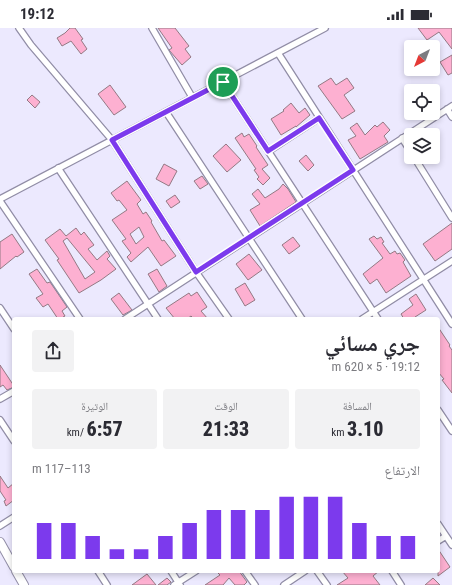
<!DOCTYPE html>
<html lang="ar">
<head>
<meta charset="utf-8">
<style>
	body { margin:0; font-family:"Roboto Condensed","Noto Naskh Arabic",sans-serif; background:#f2f2f3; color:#2b2b33; direction:rtl; height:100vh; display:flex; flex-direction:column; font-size:15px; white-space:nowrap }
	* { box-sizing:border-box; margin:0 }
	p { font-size:13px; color:#7c7c81 }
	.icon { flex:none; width:22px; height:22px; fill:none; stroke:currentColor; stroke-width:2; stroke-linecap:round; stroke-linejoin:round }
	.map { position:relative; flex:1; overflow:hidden; direction:ltr }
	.sheet { position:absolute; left:12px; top:289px; width:428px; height:256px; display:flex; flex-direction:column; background:#fff; border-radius:4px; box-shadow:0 2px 6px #0003; direction:rtl }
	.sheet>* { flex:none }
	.needle { width:26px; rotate:222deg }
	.tools { position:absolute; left:404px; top:12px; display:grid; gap:8px }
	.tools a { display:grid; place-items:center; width:36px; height:36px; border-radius:4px; background:#fff; box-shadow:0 2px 6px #0003; font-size:20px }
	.pin { position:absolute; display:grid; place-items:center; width:34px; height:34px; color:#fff; margin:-17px; border:2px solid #fff; border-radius:50%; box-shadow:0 1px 4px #0007 }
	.round { display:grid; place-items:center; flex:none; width:42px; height:42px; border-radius:4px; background:#f2f2f3 }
	.headline { display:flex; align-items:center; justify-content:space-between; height:68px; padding:0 20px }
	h1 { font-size:22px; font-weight:800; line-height:30px }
	.metrics { display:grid; grid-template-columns:repeat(3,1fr); gap:6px; height:68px; padding:4px 20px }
	.metrics div { display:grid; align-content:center; border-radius:4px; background:#f2f2f3; text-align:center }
	.metrics b { font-size:20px; font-weight:800 }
	.metrics small { font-size:11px; font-weight:400 }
	.metrics p { font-size:11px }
	.chart { height:112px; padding:8px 20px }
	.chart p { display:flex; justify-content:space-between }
	.chart svg { width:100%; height:72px; margin-top:4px; stroke:#7c3aed; stroke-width:6 }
	.status { display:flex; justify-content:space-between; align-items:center; height:28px; padding:0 20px; background:#fff; direction:ltr }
	.status svg { height:11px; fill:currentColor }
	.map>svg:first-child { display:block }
	.building { fill:#fdb0d1; stroke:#947984; fill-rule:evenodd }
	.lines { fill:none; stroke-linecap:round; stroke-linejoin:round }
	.street-casing { stroke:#918da6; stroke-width:8 }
	.secondary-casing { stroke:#918da6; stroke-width:10 }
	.street { stroke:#fff; stroke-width:5.5 }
	.secondary { stroke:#fff; stroke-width:8 }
	.route-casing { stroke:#fff; stroke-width:8 }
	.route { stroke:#7c3aed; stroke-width:5 }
</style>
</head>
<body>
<div class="status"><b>19:12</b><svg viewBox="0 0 49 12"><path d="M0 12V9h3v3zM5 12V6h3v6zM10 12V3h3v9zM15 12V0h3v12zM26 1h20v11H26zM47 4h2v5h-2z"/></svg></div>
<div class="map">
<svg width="452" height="557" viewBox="0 0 452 557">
	<rect width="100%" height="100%" fill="#ece9fe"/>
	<path class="building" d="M70 0H75L83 11 81 12 87 21 81 26 71 13 62 18 57 10 65 5Z
		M158 0H175L189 18 185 21 191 29 182 37 169 22 172 20Z
		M418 0H452V21L439 4 427 12Z
		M452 27V45L448 47 440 34Z
		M331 50 336 57 347 50 354 60 344 67 355 83 342 91 318 58Z
		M110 57 126 79 114 87 98 66Z
		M32 67 40 74 35 80 27 72Z
		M291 75 299 85 305 80 310 87 296 99V98L281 107 271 91 284 83 283 82Z
		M383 94 390 102 384 108 388 114 360 131 348 112 356 108 350 100 357 95 365 107 375 97 377 99Z
		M242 105 244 109 249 106 257 118 256 119 268 137 262 141 270 150 263 157 257 151 259 149 254 142 256 141 235 110Z
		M226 116 241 132 227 144 213 128Z
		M306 127 314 137 308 143 299 133Z
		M164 136 177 143 169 158 156 151Z
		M202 148 208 156 200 161 194 153Z
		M127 153 141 172 137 176 143 186 146 184 152 193 151 194 162 213 164 212 176 228 161 238 148 219 131 234 127 229 131 225 122 213 126 211 112 192 127 182 119 172 117 173 111 165ZM139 199 144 209 136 216 130 206Z
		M283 156 288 161 296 174 260 198 250 182 260 176 252 166 258 161 265 170 279 161Z
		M175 167 180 174 171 180 166 173Z
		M452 195V221L435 233 423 216Z
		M76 200 81 207 84 204 94 217 88 221 97 232 107 223 110 228 107 231 116 241 101 252 79 265 57 232 59 231 45 212 60 201 66 208ZM67 210 95 244 85 251 63 213Z
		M12 206 24 224 17 229 16 228 0 241V214Z
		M374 208 377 211 381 209 384 214 382 215 390 226 395 223 397 226 400 225 405 232 403 234 411 248 386 265 377 251 370 256 363 246 383 230 369 211Z
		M293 209 300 218 289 226 282 217Z
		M249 226 262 242 248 252 236 236Z
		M37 241 47 255 50 254 67 279 62 283 65 288 63 289 65 291H58L48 276 43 279 36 270 43 266 29 246Z
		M157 241 167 258 159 264 148 246Z
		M245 255 255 272 245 278 235 261Z
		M197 264 207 279 201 283 208 291H194L191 288 187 291H175L166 280 189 265 191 268Z
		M119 265 132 282 123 287 111 271Z
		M416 266 426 282 415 289 417 291H404L401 286 413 277 409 271Z
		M438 299 450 317 449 318 452 322V365L442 352 444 351 438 344Z
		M0 337 14 358V359L7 362 3 357 0 359Z
		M0 448 8 460 14 455V472L6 478 4 473 6 472 0 463Z
		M438 521 450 539 438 548Z
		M216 543H239L247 554 244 557H235L229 550 223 557H205L220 547Z
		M342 543H379L373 548 380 557H337L348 550Z
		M147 546 156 557H132Z
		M167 550 171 554 167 557H158Z
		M433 550 440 557H425Z"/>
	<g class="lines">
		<defs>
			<path id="street" d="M19 0 31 17 112 112 196 244 229 291
				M152 0 192 69
				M278 25 452 296
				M223 54 378 291
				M447 81 452 89
				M166 84 302 291
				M402 110 411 124
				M269 123 319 90
				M414 129 452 190
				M58 140 158 291
				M0 171 325 0
				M0 173 80 291
				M0 280 14 301
				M125 291 452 78
				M362 291 452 233
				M0 371 14 363
				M438 382 452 403
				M0 392 14 413
				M438 496 452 517
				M0 498 14 489
				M438 513 446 508
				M98 543 107 557
				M171 543 180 557
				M245 543 255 557
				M317 543 327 557
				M392 543 401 557
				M174 557 196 543
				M284 557 305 543"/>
			<path id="secondary" d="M0 514 14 539
				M16 543 24 557"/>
		</defs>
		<use href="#street" class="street-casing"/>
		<use href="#secondary" class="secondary-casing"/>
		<use href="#street" class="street"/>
		<use href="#secondary" class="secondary"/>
	</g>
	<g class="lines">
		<defs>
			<path id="route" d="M223 54 268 123 319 90 353 142 196 244 112 112Z"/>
		</defs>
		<use href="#route" class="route-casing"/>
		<use href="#route" class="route"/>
	</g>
</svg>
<div class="tools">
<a><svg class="needle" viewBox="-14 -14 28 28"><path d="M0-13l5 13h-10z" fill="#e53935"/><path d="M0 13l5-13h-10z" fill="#7c7c81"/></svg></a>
<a><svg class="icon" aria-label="locate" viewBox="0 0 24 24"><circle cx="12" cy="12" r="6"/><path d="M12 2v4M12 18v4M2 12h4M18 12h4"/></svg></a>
<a><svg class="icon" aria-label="layers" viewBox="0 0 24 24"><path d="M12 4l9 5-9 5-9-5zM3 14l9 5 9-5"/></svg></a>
</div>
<div class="pin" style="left:223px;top:54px;background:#1e9e55"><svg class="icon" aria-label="arrive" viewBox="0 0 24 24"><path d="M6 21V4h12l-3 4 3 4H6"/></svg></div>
<section class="sheet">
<div class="headline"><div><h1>جري مسائي</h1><p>19:12 · 5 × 620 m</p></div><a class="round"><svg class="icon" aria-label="share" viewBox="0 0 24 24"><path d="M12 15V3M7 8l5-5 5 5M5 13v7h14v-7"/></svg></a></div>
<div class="metrics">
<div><p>المسافة</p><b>3.10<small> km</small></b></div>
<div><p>الوقت</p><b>21:33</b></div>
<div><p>الوتيرة</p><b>6:57<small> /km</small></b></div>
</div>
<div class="chart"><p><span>الارتفاع</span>113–117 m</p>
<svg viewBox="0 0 160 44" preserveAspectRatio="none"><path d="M5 44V22M15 44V22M25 44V30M35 44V38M45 44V38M55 44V30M65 44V22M75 44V14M85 44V14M95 44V14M105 44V6M115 44V6M125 44V6M135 44V22M145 44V30M155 44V30"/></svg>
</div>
</section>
</div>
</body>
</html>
